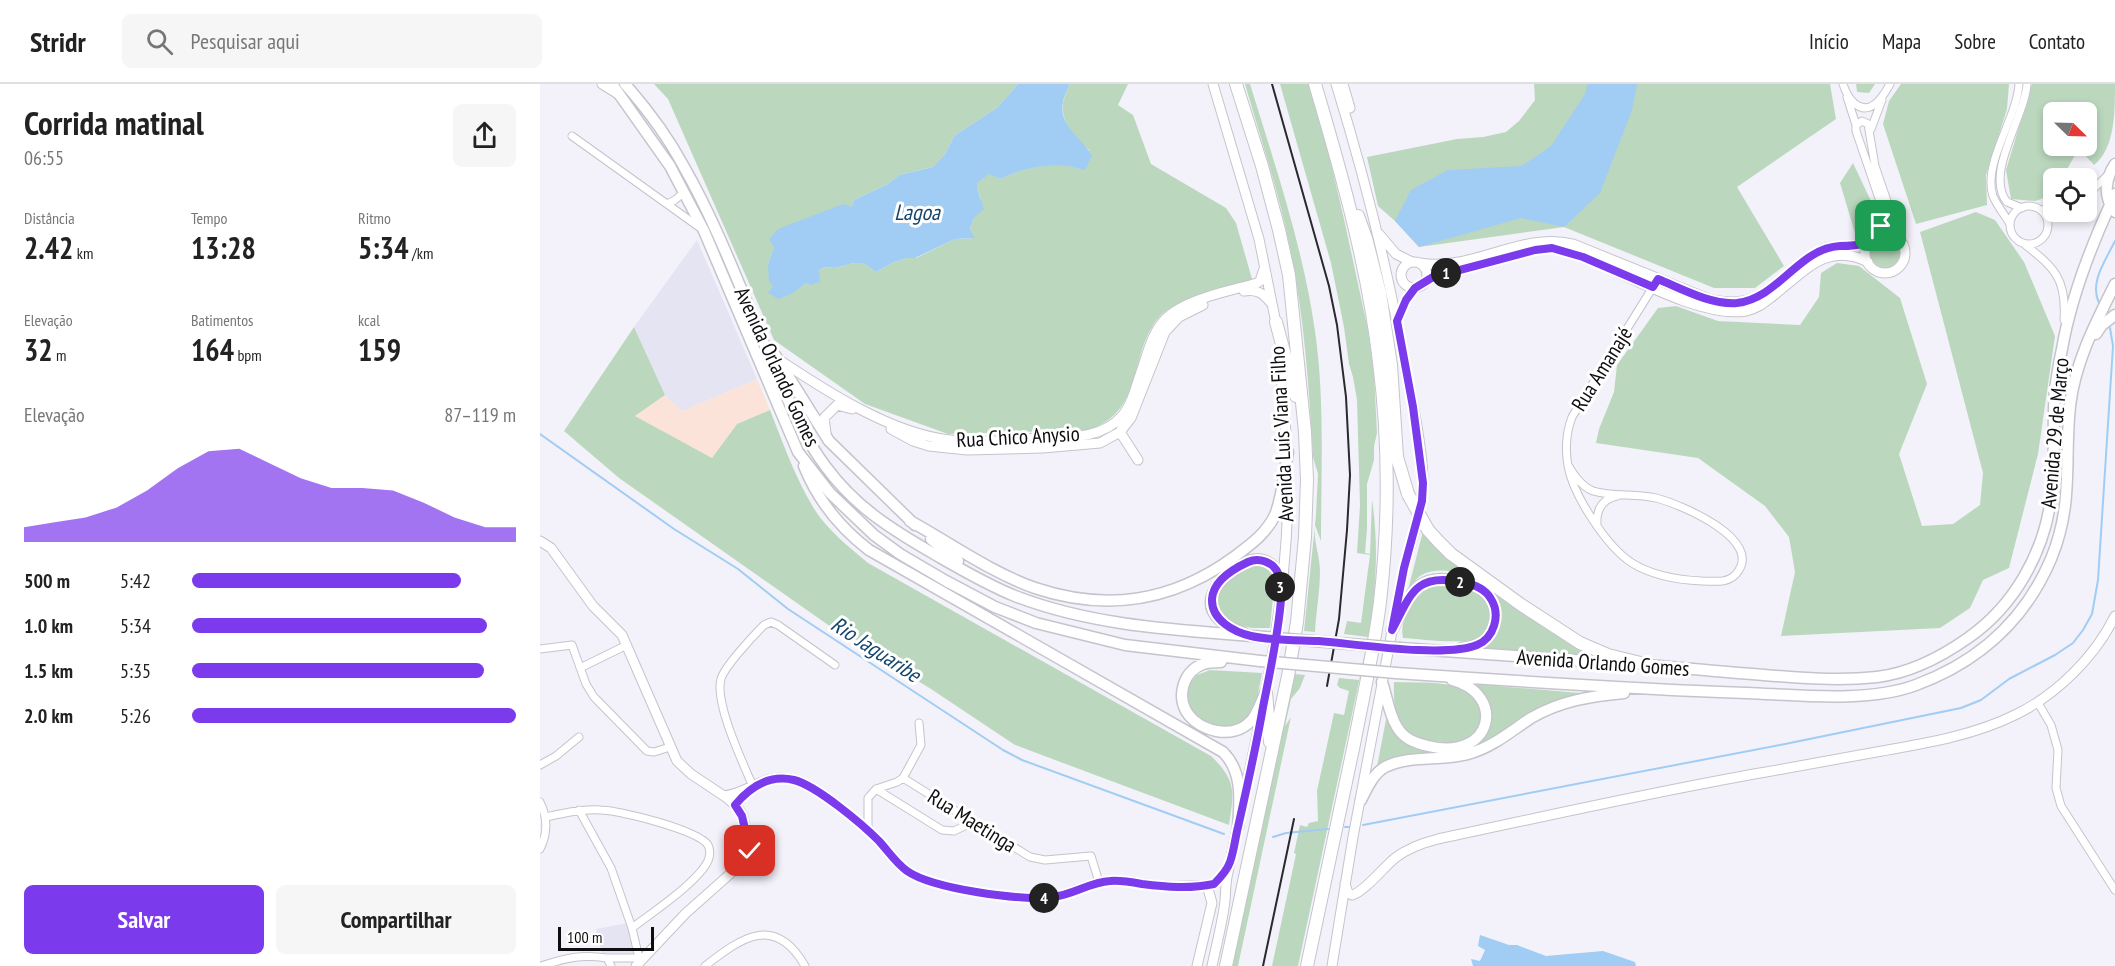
<!DOCTYPE html>
<html lang="pt">
<head>
<meta charset="utf-8">
<style>
	body { margin:0; font-family:"PT Sans Narrow",sans-serif; background:#f6f6f6; color:#222; height:100vh; display:flex; flex-direction:column; font-size:22px; white-space:nowrap }
	* { box-sizing:border-box; margin:0 }
	p { font-size:20px; color:#767676 }
	.icon { flex:none; width:33px; height:33px; fill:none; stroke:currentColor; stroke-width:2; stroke-linecap:round; stroke-linejoin:round }
	.map { position:relative; flex:1; overflow:hidden }
	.details { display:flex; flex-direction:column; background:#fff; width:540px }
	.details>* { flex:none }
	.needle { width:39px; rotate:113deg }
	.fabs { position:absolute; left:1503px; top:18px; display:grid; gap:12px }
	.fabs a { display:grid; place-items:center; width:54px; height:54px; border-radius:9px; background:#fff; box-shadow:0 3px 9px #0003; font-size:30px }
	.scale { position:absolute; left:18px; bottom:15px; width:96px; box-sizing:border-box; padding-left:6px; border:3px solid #0e0d10; border-top:0; font-size:16px; line-height:21px; white-space:nowrap; color:#0e0d10; -webkit-text-stroke:4px #fff; paint-order:stroke }
	.pin { position:absolute; display:grid; place-items:center; width:51px; height:51px; color:#fff; margin:-26px; border-radius:12px; box-shadow:0 3px 9px #0006 }
	.km { position:absolute; width:30px; height:30px; margin:-15px; border-radius:50%; background:#222; color:#fff; font-size:16px; line-height:30px; text-align:center }
	.round { display:grid; place-items:center; flex:none; width:63px; height:63px; border-radius:9px; background:#f6f6f6 }
	.overview { display:flex; align-items:center; justify-content:space-between; height:102px; padding:0 24px }
	h1 { font-size:33px; font-weight:700; line-height:45px }
	.stats { display:grid; grid-template-columns:repeat(3,1fr); gap:9px; height:102px; padding:6px 24px }
	.stats div { display:grid; align-content:center }
	.stats b { font-size:30px; font-weight:700 }
	.stats small { font-size:16px; font-weight:400 }
	.stats p { font-size:16px }
	.chart { height:168px; padding:12px 24px }
	.chart p { display:flex; justify-content:space-between }
	.chart svg { width:100%; height:108px; margin-top:6px; fill:#7c3aed; opacity:.7 }
	.cta { display:flex; gap:12px; margin-top:auto; padding:12px 24px }
	.cta a { flex:1; height:69px; border-radius:9px; background:#7c3aed; color:#fff; font-size:24px; font-weight:700; line-height:69px; text-align:center }
	.cta a+a { background:#f6f6f6; color:#222 }
	ul { padding:0 24px; list-style:none; font-size:20px }
	li { display:grid; grid-template-columns:96px 72px 1fr; align-items:center; height:45px }
	li i { height:15px; border-radius:8px; background:#7c3aed }
	header { display:flex; align-items:center; gap:36px; box-sizing:border-box; height:84px; padding:0 30px; background:#fff; border-bottom:2px solid #e0e0e0 }
	header strong { font-size:28px }
	nav { display:flex; gap:33px; margin-inline-start:auto; font-size:21px }
	.search { width:420px; height:54px; background:#f6f6f6; display:flex; align-items:center; gap:15px; box-sizing:border-box; padding:0 21px; border-radius:9px; color:#767676; font-size:22px }
	main { display:flex; flex:1; min-height:0 }
	.map>svg:first-child { display:block }
	.commercial { fill:#fce3da }
	.built { fill:#e4e4f2 }
	.green { fill:#bbd8be; fill-rule:evenodd }
	.water { fill:#a1ccf3 }
	.lines { fill:none; stroke-linecap:round; stroke-linejoin:round }
	.stream { stroke:#a1ccf3; stroke-width:2 }
	.street-casing { stroke:#c5c4cc; stroke-width:9 }
	.secondary-casing { stroke:#c5c4cc; stroke-width:11 }
	.primary-casing { stroke:#c5c4cc; stroke-width:13 }
	.highway-casing { stroke:#c5c4cc; stroke-width:14 }
	.street { stroke:#fff; stroke-width:7 }
	.secondary { stroke:#fff; stroke-width:9 }
	.primary { stroke:#fff; stroke-width:10 }
	.highway { stroke:#fff; stroke-width:12 }
	.rail { stroke:#2a292d; stroke-width:2 }
	.primary-bridge-casing { stroke:#c5c4cc; stroke-width:13; stroke-linecap:butt }
	.highway-bridge-casing { stroke:#c5c4cc; stroke-width:14; stroke-linecap:butt }
	.primary-bridge { stroke:#fff; stroke-width:10 }
	.highway-bridge { stroke:#fff; stroke-width:12 }
	.route-casing { stroke:#fff; stroke-width:12 }
	.route { stroke:#7c3aed; stroke-width:8 }
	.labels { text-anchor:middle; stroke-width:6; stroke-linejoin:round; paint-order:stroke }
	.street-label { font-size:21px; fill:#0e0d10; stroke:#fff }
	.water-label { font-size:22px; font-style:italic; fill:#16466b; stroke:#fff }
</style>
</head>
<body>
<header>
<strong>Stridr</strong>
<div class="search"><svg class="icon" aria-label="search" viewBox="0 0 24 24"><circle cx="10" cy="10" r="6"/><path d="M15 15l6 6"/></svg>Pesquisar aqui</div>
<nav><a>Início</a><a>Mapa</a><a>Sobre</a><a>Contato</a></nav>
</header>
<main>
<section class="details">
<div class="overview"><div><h1>Corrida matinal</h1><p>06:55</p></div><a class="round"><svg class="icon" aria-label="share" viewBox="0 0 24 24"><path d="M12 15V3M7 8l5-5 5 5M5 13v7h14v-7"/></svg></a></div>
<div class="stats">
<div><p>Distância</p><b>2.42<small> km</small></b></div>
<div><p>Tempo</p><b>13:28</b></div>
<div><p>Ritmo</p><b>5:34<small> /km</small></b></div>
</div>
<div class="stats">
<div><p>Elevação</p><b>32<small> m</small></b></div>
<div><p>Batimentos</p><b>164<small> bpm</small></b></div>
<div><p>kcal</p><b>159</b></div>
</div>
<div class="chart"><p><span>Elevação</span>87–119 m</p>
<svg viewBox="0 0 160 44" preserveAspectRatio="none"><path d="M0 44V38L10 36L20 34L30 30L40 23L50 14L60 7L70 6L80 12L90 18L100 22L110 22L120 23L130 28L140 34L150 38L160 38V44z"/></svg>
</div>
<ul>
<li><b>500 m</b>5:42<i style="width:83%"></i></li>
<li><b>1.0 km</b>5:34<i style="width:91%"></i></li>
<li><b>1.5 km</b>5:35<i style="width:90%"></i></li>
<li><b>2.0 km</b>5:26<i style="width:100%"></i></li>
</ul>
<div class="cta"><a>Salvar</a><a>Compartilhar</a></div>
</section>
<div class="map">
<svg width="1575" height="882" viewBox="0 0 1575 882">
	<rect width="100%" height="100%" fill="#f3f2fa"/>
	<path class="commercial" d="M217 295 230 326 197 340 172 374 95 332 125 311 142 327Z"/>
	<path class="built" d="M157 156 217 295 142 327 125 311 94 243Z
		M88 839 96 869H62L56 845Z"/>
	<path class="green" d="M114 0H478L458 23 414 52 405 70 393 83 359 91 348 100 314 116 312 124 234 163 228 180 253 209 257 204 279 192V186L285 183 295 184 314 179H323L336 188 354 178 367 174H376L415 155 434 154 430 145 441 115 437 104V99L449 89 461 95C479 85 519 75 539 85L549 66C537 54 520 39 523 19 524 13 528 6 529 0H588L578 21 593 31 611 80 686 124 696 139 712 195C688 203 634 215 619 233 588 270 605 327 549 346L408 350 325 320 234 256 128 15Z
		M705 0H710C735 81 763 163 775 247 785 316 781 388 781 457L775 441C773 457 780 471 780 487 780 507 776 528 775 548L764 547 755 590 765 591 760 604 751 615 745 642 751 633 698 882H692L764 547 776 431 778 390 773 373C769 301 764 230 749 159 738 105 720 53 705 0Z
		M740 0H770L782 41 804 135 828 246 834 290 837 349 834 362V376L827 400V445L825 469 830 470 832 415C839 463 836 504 829 551L758 882H732L756 770 754 769 760 741 767 743 769 739 778 737 777 707 794 629 804 631 809 607 800 604 797 601 799 594 819 596 828 553 804 550 807 537 821 539 830 471 817 469 820 421 817 316 813 293 809 280 804 243 791 179Z
		M994 0H1290L1296 35 1197 103 1244 182 1215 204H1174L1024 143 879 163 855 137 838 122 827 73 917 55 943 53 966 48 979 37 995 16Z
		M1316 0H1335L1329 9 1317 8Z
		M1361 0H1469L1467 25 1446 91 1447 121 1376 140 1343 40 1349 17Z
		M1492 0H1575C1575 28 1575 65 1554 81L1543 69 1538 66 1522 94H1514L1513 111 1495 117 1471 115 1466 86ZM1546 28V62H1514V28Z
		M1313 79 1339 134 1315 149 1300 99Z
		M1436 128 1455 136 1484 178 1515 252 1498 370 1469 484 1443 496 1430 524 1400 544 1241 552 1255 488 1249 453 1225 422 1158 374 1056 359 1059 345 1074 308 1077 281 1118 224 1136 222 1178 237 1260 241 1279 213 1281 189 1297 179 1319 182 1360 214 1387 300 1359 370 1382 442 1413 440 1440 421 1443 389 1380 148Z
		M1330 168a16 16 0 1 1 32 0a16 16 0 1 1-32 0Z
		M94 243 125 311 95 332 172 374 197 340 230 326C243 359 255 393 273 423 287 446 308 462 328 479L671 672C697 697 694 708 689 741L475 661 391 605 301 550 79 394 24 347Z
		M883 447 887 454 904 470 990 533C1012 552 1038 562 1065 574L939 565C947 557 960 547 961 535 965 500 907 475 880 492 875 496 871 501 868 506Z
		M720 481 727 482 735 493 730 544H712L686 538C684 533 678 526 678 520 674 499 703 484 720 481Z
		M907 499C926 502 958 511 950 536 947 545 946 550 938 554 924 561 880 555 863 554 859 537 873 511 888 503 893 500 901 500 907 499Z
		M670 586 722 589 717 615 706 638 696 644H672L649 626 646 614 649 601 657 591Z
		M854 598C873 599 896 597 914 602 935 607 949 626 936 646 934 650 931 654 927 656 917 661 904 658 895 657 889 656 882 656 876 654 855 648 853 616 854 598Z
		M932 600 1052 610C1027 614 1002 623 980 638 963 649 947 660 928 667 898 676 860 663 836 688L848 625C851 633 853 643 858 650 871 668 919 674 935 660 941 656 943 651 946 645 949 638 950 630 948 622 945 613 937 607 932 600Z"/>
	<path class="water" d="M478 0H529C528 6 524 12 523 18 518 42 543 54 552 72L545 86C538 85 532 82 526 82 504 80 480 85 461 95L449 90 437 99V104L444 125 434 134 430 145 435 154 415 155 375 174H367L354 178 336 188 323 179H314L295 184 285 183 279 186 280 198 271 201 266 199 253 209 239 215 228 209 233 202 229 198 228 180 234 163 229 155 238 145 303 120 312 123 314 116 348 100 359 91 393 83 405 70 414 52 458 23Z
		M1048 0H1097L1092 26 1060 109 1024 143 981 134 879 163 855 137 871 106 908 86 982 82 1011 62 1045 10Z
		M940 851 969 861H977L1006 872 1063 867 1095 878 1096 882H933L931 875 940 877 945 866 938 862Z"/>
	<g class="lines">
		<path class="stream" d="M1559 219C1549 198 1566 176 1575 157
			M0 350 134 445 198 485 248 525 463 666 482 676 684 750
			M823 741 1245 660 1421 624 1441 616 1469 595 1515 571 1533 559 1543 546 1552 530 1558 496 1573 262 1570 244
			M805 743H810
			M733 753 746 749 788 745"/>
		<defs>
			<path id="street" d="M1303 0C1307 13 1319 32 1335 20 1342 15 1346 7 1350 0
				M1307 13 1316 41
				M1331 45 1342 16
				M32 52 159 143
				M1546 112 1568 91
				M127 120 135 116 144 108
				M1470 141a19 19 0 1 1 38 0a19 19 0 1 1-38 0Z
				M1482 124 1467 118C1444 90 1485 33 1487 0
				M1502 126 1514 123
				M1470 140C1465 131 1457 122 1453 112 1442 80 1477 34 1479 0
				M1339 150 1343 135 1342 123 1316 47V41L1322 37 1328 40 1335 82 1360 155
				M1483 159C1513 183 1527 193 1524 236
				M1028 381C1034 391 1041 402 1053 407 1073 413 1096 409 1116 414 1140 420 1226 456 1196 490 1187 500 1174 497 1162 497 1138 496 1113 492 1092 479 1067 463 1033 411 1028 382 1025 365 1026 349 1032 333L1118 195
				M1057 441C1056 426 1062 415 1077 412
				M0 565 32 561 46 600 54 613 107 667 114 668 130 663
				M40 584 87 561
				M1498 619 1511 641 1518 666 1516 704 1521 722 1575 806
				M0 681 16 672 39 653
				M363 694 490 773 505 776 551 772 559 798
				M214 705C204 681 174 619 181 595 184 583 214 551 224 541L231 538 238 541 295 581
				M336 705 402 746 414 747 433 738
				M0 718C8 734 8 749 0 765
				M39 726 71 784 92 844 99 874
				M6 733C24 729 41 725 60 726 79 726 158 746 168 761 170 765 170 770 169 774 163 795 110 830 92 844
				M328 746V714L336 705 357 698 363 694 381 661 379 639
				M1 882C26 874 41 870 67 874
				M71 882 67 874H102
				M165 882C202 853 235 830 265 882"/>
			<path id="secondary" d="M62 0 78 10
				M673 0 719 155 737 244
				M803 0 810 24
				M1325 169a20 20 0 1 1 40 0a20 20 0 1 1-40 0Z
				M839 150 856 170 872 178
				M861 191a13 13 0 1 1 26 0a13 13 0 1 1-26 0Z
				M880 179C933 188 981 147 1033 160L1169 215C1217 226 1228 205 1263 179 1270 174 1278 167 1286 164 1300 160 1314 163 1328 159
				M886 197C903 187 927 184 946 179 967 174 992 162 1013 164 1029 166 1045 174 1060 180 1098 197 1165 234 1206 227 1217 225 1225 218 1233 212 1264 188 1287 157 1328 178
				M704 207C717 205 723 209 731 219
				M857 237 866 216 875 204
				M739 267 748 373
				M238 275C286 307 352 350 410 356 440 360 471 355 501 354 529 353 562 355 582 332 593 319 597 298 603 282 608 267 612 252 621 240 638 216 690 207 717 199L720 197 724 185
				M582 344 580 348 598 376
				M351 345 373 357 389 362 427 366 503 364 560 359 580 348 591 334 625 248 639 233 663 221
				M286 349 284 334 297 321 312 325
				M0 457 11 464 53 522 82 551 137 677 151 690 187 714 198 724 203 732 210 767 208 774 146 829 96 882
				M184 712C210 709 227 686 257 697 279 704 321 740 338 756 349 768 359 783 373 791 399 805 488 818 516 813 534 809 550 798 569 797 586 795 605 801 623 802 632 803 641 802 650 802 657 802 666 803 673 800 679 798 684 789 687 783
				M805 800 808 809 812 811C823 809 844 783 855 774 868 764 882 759 898 755 1007 732 1116 707 1226 688 1265 681 1304 674 1342 667 1388 659 1435 651 1477 630 1517 610 1555 573 1575 532
				M657 882 672 819 667 801
				M672 882C676 863 681 844 684 824 686 814 685 803 687 793 714 659 750 527 748 390
				M792 882 813 753 864 484C872 456 882 428 883 399 883 366 873 320 866 287 849 190 825 94 796 0"/>
			<path id="primary" d="M72 0 130 82 164 147 258 368 290 409 334 451 360 470 406 497 455 523 496 539 585 561 720 577
				M85 0C107 25 128 53 144 83 175 137 198 198 222 255 240 297 259 348 286 383 315 422 348 443 389 467 417 483 445 500 475 512 555 543 641 546 725 553
				M1575 80C1565 95 1563 113 1575 128
				M1556 250 1562 241 1575 231
				M235 271 289 357 375 441
				M264 382C278 417 299 443 329 466L683 668C703 688 700 716 698 743
				M370 437C410 459 452 489 495 504 567 528 632 518 694 473 710 461 726 450 735 431 743 411 744 389 748 368
				M391 455 418 477
				M852 546C860 531 867 513 879 502 890 494 902 494 915 497 924 498 934 500 941 505 959 516 960 544 944 557 938 562 930 563 922 564
				M704 549C696 546 687 543 680 536 661 519 676 498 693 487 699 483 706 477 713 476 721 474 729 478 734 483 741 491 740 504 741 514
				M860 564 1090 580
				M681 578C675 578 669 578 663 580 644 587 637 610 646 627 659 648 693 656 711 637 718 629 721 617 726 608
				M1106 581C1145 584 1184 588 1224 591 1261 594 1299 597 1337 593 1370 589 1401 573 1428 554 1474 522 1504 469 1511 414 1516 378 1512 341 1515 305 1517 292 1519 278 1522 265 1531 213 1553 157 1575 110
				M856 589C973 597 1090 605 1207 609 1258 611 1328 619 1376 601 1438 578 1485 536 1511 475 1534 419 1524 378 1530 322 1535 278 1556 238 1575 200
				M842 598C847 613 849 630 857 643 864 655 875 659 888 662 953 678 967 610 912 596
				M821 716C827 704 833 690 845 683 871 670 904 678 931 669 954 662 971 647 991 634 1020 617 1051 612 1084 609"/>
			<path id="highway" d="M818 132 826 154 840 209 851 281 857 373 868 410
				M736 238 756 312
				M898 457 911 470 980 520 1040 559 1068 571 1113 582
				M726 608 730 658
				M686 882 748 592 757 538 765 453 767 396 765 348 749 191 739 146 722 82 696 0
				M767 882C783 808 799 734 814 660 823 613 834 566 840 518 849 439 849 356 839 278 828 183 802 91 775 0"/>
		</defs>
		<use href="#street" class="street-casing"/>
		<use href="#secondary" class="secondary-casing"/>
		<use href="#primary" class="primary-casing"/>
		<use href="#highway" class="highway-casing"/>
		<use href="#street" class="street"/>
		<use href="#secondary" class="secondary"/>
		<use href="#primary" class="primary"/>
		<use href="#highway" class="highway"/>
		<path class="rail" d="M732 0 789 202 797 241 806 313 810 391 807 446 799 535 787 602
			M723 882 754 735"/>
		<defs>
			<path id="primary-bridge" d="M725 553 860 564
				M720 577 856 589"/>
			<path id="highway-bridge" d="M868 410 888 446 898 457"/>
		</defs>
		<use href="#primary-bridge" class="primary-bridge-casing"/>
		<use href="#highway-bridge" class="highway-bridge-casing"/>
		<use href="#primary-bridge" class="primary-bridge"/>
		<use href="#highway-bridge" class="highway-bridge"/>
	</g>
	<g class="lines">
		<defs>
			<path id="route" d="M210 767 202 732 195 721C210 703 230 690 254 696 277 702 322 740 339 757 348 767 356 779 367 787 393 805 481 817 513 813 533 811 550 798 570 797 580 796 591 798 602 800 626 803 650 805 674 800 680 794 687 787 690 778 694 767 695 755 698 743 707 703 716 664 723 623 730 588 738 552 741 516 742 508 741 497 738 489 733 478 719 473 708 478 693 485 673 497 672 515 671 536 694 548 711 552 733 557 757 556 779 557 816 560 905 574 937 561 954 554 961 531 951 515 945 504 933 500 921 498 875 489 871 510 852 546L864 484 882 417 883 399 873 323 857 237 866 216 875 204 893 193 901 191 995 166 1012 164 1043 173 1113 203 1118 195C1142 205 1171 221 1197 219 1239 214 1259 164 1300 162 1317 162 1335 161 1341 142"/>
		</defs>
		<use href="#route" class="route-casing"/>
		<use href="#route" class="route"/>
	</g>
	<g class="labels">
		<g class="street-label">
			<text transform="translate(237 283) rotate(65)" y="7">Avenida Orlando Gomes</text>
			<text transform="translate(1062 285) rotate(-58)" y="7">Rua Amanajé</text>
			<text transform="translate(1515 349) rotate(-85)" y="7">Avenida 29 de Março</text>
			<text transform="translate(742 350) rotate(-93)" y="7">Avenida Luís Viana Filho</text>
			<text transform="translate(478 353) rotate(-3)" y="7">Rua Chico Anysio</text>
			<text transform="translate(1063 579) rotate(4)" y="7">Avenida Orlando Gomes</text>
			<text transform="translate(432 737) rotate(32)" y="7">Rua Maetinga</text>
		</g>
		<g class="water-label">
			<text x="377" y="136">Lagoa</text>
			<text transform="translate(336 565) rotate(33)" y="8">Rio Jaguaribe</text>
		</g>
	</g>
</svg>
<div class="fabs">
<a><svg class="needle" viewBox="-14 -14 28 28"><path d="M0-13l5 13h-10z" fill="#e53935"/><path d="M0 13l5-13h-10z" fill="#767676"/></svg></a>
<a><svg class="icon" aria-label="locate" viewBox="0 0 24 24"><circle cx="12" cy="12" r="6"/><path d="M12 2v4M12 18v4M2 12h4M18 12h4"/></svg></a>
</div>
<div class="scale">100 m</div>
<div class="pin" style="left:1341px;top:142px;background:#1e9e55"><svg class="icon" aria-label="arrive" viewBox="0 0 24 24"><path d="M6 21V4h12l-3 4 3 4H6"/></svg></div>
<div class="pin" style="left:210px;top:767px;background:#d93025"><svg class="icon" aria-label="check" viewBox="0 0 24 24"><path d="M5 12l5 5 9-10"/></svg></div>
<b class="km" style="left:906px;top:189px">1</b>
<b class="km" style="left:920px;top:498px">2</b>
<b class="km" style="left:740px;top:503px">3</b>
<b class="km" style="left:504px;top:814px">4</b>
</div>
</main>
</body>
</html>
